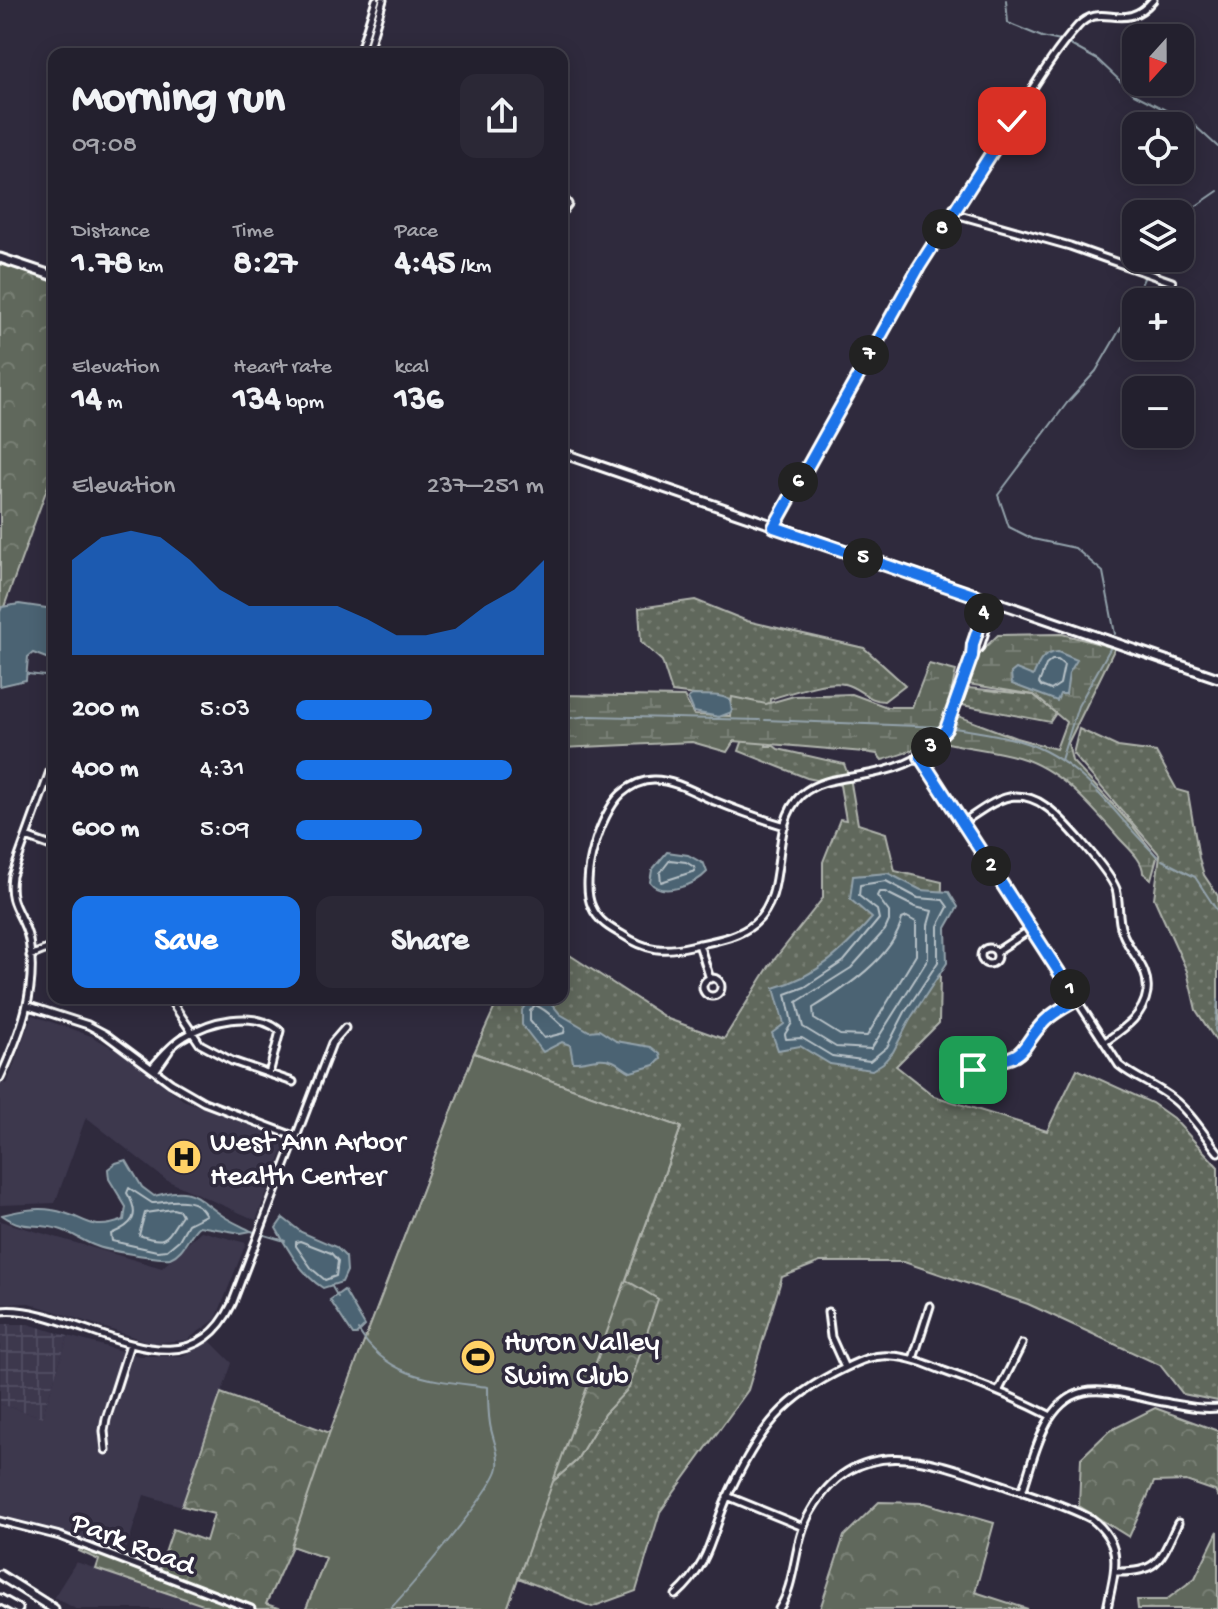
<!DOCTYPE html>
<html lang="en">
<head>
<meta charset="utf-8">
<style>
	body { margin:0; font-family:"Gochi Hand",sans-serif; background:#2b2836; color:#f1f3f6; height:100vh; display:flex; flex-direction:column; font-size:30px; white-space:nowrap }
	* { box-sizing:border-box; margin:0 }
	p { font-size:26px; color:#a3a3aa }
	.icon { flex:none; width:44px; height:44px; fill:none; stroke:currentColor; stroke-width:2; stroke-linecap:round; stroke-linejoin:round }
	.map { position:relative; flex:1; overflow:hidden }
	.details { position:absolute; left:48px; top:48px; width:520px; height:956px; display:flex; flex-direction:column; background:#23202e; border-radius:16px; box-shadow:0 4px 20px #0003,0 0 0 2px #403e4a }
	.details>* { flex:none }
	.needle { width:52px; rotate:201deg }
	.buttons { position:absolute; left:1122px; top:24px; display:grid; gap:16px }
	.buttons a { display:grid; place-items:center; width:72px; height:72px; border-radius:16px; background:#23202e; box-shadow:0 4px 20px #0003,0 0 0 2px #403e4a; font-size:40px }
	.pin { position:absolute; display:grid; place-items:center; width:68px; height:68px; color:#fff; margin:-34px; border-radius:16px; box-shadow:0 4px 12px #0006 }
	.km { position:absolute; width:40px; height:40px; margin:-20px; border-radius:50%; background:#222; color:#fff; font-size:22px; line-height:40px; text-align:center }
	.round { display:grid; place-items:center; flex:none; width:84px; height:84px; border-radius:16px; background:#2b2836 }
	.summary { display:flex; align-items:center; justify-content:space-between; height:136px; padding:0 24px }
	h1 { font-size:44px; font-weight:800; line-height:60px }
	.metrics { display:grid; grid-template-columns:repeat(3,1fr); gap:12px; height:136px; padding:8px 24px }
	.metrics div { display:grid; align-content:center }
	.metrics b { font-size:34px; font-weight:800 }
	.metrics small { font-size:22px; font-weight:400 }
	.metrics p { font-size:22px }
	.chart { height:224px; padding:16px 24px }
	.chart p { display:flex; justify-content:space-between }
	.chart svg { width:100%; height:144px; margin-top:8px; fill:#1a73e8; opacity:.7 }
	.action { display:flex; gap:16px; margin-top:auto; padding:16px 24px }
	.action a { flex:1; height:92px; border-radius:16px; background:#1a73e8; color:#fff; font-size:32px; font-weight:800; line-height:92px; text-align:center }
	.action a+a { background:#2b2836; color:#f1f3f6 }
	ul { padding:0 24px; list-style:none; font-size:26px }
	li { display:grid; grid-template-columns:128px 96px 1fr; align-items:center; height:60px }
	li i { height:20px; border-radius:10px; background:#1a73e8 }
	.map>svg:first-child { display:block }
	.built { fill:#3d384e }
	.industrial { fill:url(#industrial-grid) }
	.grass { fill:url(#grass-dots); stroke:#b0b4ad; stroke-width:2 }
	.forest { fill:url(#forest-crowns); stroke:#b0b4ad; stroke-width:2 }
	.wetland { fill:url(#wetland-marsh); stroke:#b0b4ad; stroke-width:2 }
	.park { fill:#60685b; stroke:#b0b4ad; stroke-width:2 }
	.water { fill:#4b6473; stroke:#93a2ab; stroke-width:2 }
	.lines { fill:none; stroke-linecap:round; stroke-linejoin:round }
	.shore { stroke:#b7c1c7; stroke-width:2 }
	.stream { stroke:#93a2ab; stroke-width:2 }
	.minor-casing { stroke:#fff; stroke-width:11 }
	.secondary-casing { stroke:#fff; stroke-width:13 }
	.minor { stroke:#2f2a3d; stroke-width:5 }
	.secondary { stroke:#2f2a3d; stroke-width:7 }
	.route-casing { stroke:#fff; stroke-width:16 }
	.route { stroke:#1a73e8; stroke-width:10 }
	.labels { text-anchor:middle; stroke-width:7; stroke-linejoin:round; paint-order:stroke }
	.poi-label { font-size:30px; fill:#fff; stroke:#2f2a3d; text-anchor:start }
	.street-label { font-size:30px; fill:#fff; stroke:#2f2a3d }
</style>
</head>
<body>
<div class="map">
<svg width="1218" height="1609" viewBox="0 0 1218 1609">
	<defs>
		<pattern id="industrial-grid" width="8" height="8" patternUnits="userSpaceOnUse" patternTransform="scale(2)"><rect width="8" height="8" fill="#3d384e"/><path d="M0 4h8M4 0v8" fill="none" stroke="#504c60"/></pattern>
		<pattern id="grass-dots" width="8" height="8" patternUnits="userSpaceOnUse" patternTransform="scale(2)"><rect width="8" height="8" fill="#60685b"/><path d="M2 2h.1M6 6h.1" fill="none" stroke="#787f74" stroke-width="1.8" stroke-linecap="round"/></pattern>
		<pattern id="forest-crowns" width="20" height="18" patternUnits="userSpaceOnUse" patternTransform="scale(2)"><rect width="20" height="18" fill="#60685b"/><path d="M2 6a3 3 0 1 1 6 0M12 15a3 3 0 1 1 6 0" fill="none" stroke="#787f74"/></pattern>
		<pattern id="wetland-marsh" width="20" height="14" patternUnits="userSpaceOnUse" patternTransform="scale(2)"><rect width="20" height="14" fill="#60685b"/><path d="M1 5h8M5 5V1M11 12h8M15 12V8" fill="none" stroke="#787f74"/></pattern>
	</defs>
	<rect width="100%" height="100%" fill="#2f2a3d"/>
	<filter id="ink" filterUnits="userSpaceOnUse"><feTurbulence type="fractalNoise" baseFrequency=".0125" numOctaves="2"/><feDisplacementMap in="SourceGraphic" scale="16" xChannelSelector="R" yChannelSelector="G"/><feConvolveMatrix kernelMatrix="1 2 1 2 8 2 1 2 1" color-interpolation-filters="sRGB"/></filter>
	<g filter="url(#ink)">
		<path class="built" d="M32 1015 91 1036 129 1057 183 1100 287 1140 256 1220 166 1180 86 1117 55 1203 0 1205V1082L7 1084Z
			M0 1221 162 1268 201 1231 246 1243 216 1319 187 1340 152 1343 29 1303 0 1304Z
			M68 1336 139 1356H182L210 1341 232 1363 182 1506 144 1495 124 1556 0 1515V1404L42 1417Z
			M76 1562 152 1588 215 1609H76L54 1597Z"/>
		<path class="industrial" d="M0 1324H28L68 1336 42 1417 0 1404Z"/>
		<path class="grass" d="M695 600 747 621 864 648 905 685 884 701C868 701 859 687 844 684 825 680 788 694 770 699L766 746H774L778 749 844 764 851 783 858 824 886 833 895 871 942 882 939 1023 896 1066 934 1096 1047 1131 1077 1069 1152 1103 1173 1118 1218 1167V1401L1183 1394 1160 1365 1028 1304 904 1262H820L782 1277 748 1390 660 1512 636 1591 592 1607 518 1578 551 1483 576 1461 604 1414 629 1387 626 1280 681 1127 474 1053 499 998H562V950L668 1019 724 1039 770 965 823 898V862L840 819 846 820 840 785 807 778 739 751 756 703 672 692 662 661 641 642 639 608Z
			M968 688 1034 695 1056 713 1050 722 962 705Z
			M1079 729 1118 747 1156 752 1177 790 1188 793 1199 858 1204 875 1218 896V1044L1196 1010 1187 971 1154 898 1160 855 1073 754Z"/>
		<path class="forest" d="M0 261 54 280V469L0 618Z
			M474 1053 681 1127 626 1280 658 1299 629 1388 604 1414 576 1461 551 1483 507 1609H306L326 1558 292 1546 266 1604 281 1609H215L96 1569 99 1560 79 1551 81 1547 159 1571 173 1529 206 1541 214 1514 182 1506 221 1393 330 1433Z
			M1155 1408 1218 1431V1497L1215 1491 1186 1481 1154 1482 1129 1537 1079 1506 1081 1458 1109 1431Z
			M879 1502 925 1503 994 1523 975 1592 1028 1609H820L844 1536Z
			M1218 1531V1609H1138L1137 1600H1166L1195 1578Z"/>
		<path class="wetland" d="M1062 634 1115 648 1068 743 1072 761 1131 824 1157 857 1151 879 1143 873C1143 860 1128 848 1119 838 1091 806 1060 769 1018 757 994 750 968 748 944 742L958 716 1016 738 1056 749 1066 722 1034 695 968 684 980 652 998 635Z
			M929 664 956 671C952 686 951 700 947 715 939 744 908 753 882 760L877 754 864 752 734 741 727 752 692 742 562 748V695L684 697 694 715 730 716 732 697 766 704 794 696 852 694 887 707H912Z"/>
		<path class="park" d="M474 1053 681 1127 507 1609H306L326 1558 291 1546 329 1434Z"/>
		<path class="water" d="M19 604 54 609V661L33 653 28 657 26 680 0 686V612L2 607Z
			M1058 652 1077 660 1069 673 1066 694H1060L1057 701 1012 684 1011 673 1016 669 1033 676C1039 662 1042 653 1058 652Z
			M692 695C705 696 719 693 730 700L732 712 719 717 694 712 688 698Z
			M667 852 688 855 704 864 707 872C695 885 662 898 650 882L652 870Z
			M888 873 921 890 949 892 958 907 946 928 947 963 912 1016 893 1052 883 1063 872 1070 830 1064 800 1046 778 1050 772 1033 784 1024 774 988C819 975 842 952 872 918L850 899 853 876Z
			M528 1001 551 1003 560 1014 589 1031 599 1030 616 1041 651 1047 660 1054 661 1059 655 1065 631 1072C624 1069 620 1064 613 1061 599 1055 586 1063 573 1062L570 1045 562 1042 543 1052 522 1025V1010Z
			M126 1160 142 1187 154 1196C194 1185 193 1196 223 1216 232 1222 242 1226 251 1231L241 1233 199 1226C188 1235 185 1252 170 1258 163 1260 104 1250 96 1246 84 1242 74 1234 62 1230 37 1221 26 1232 2 1215 19 1211 36 1207 52 1210 86 1215 87 1234 124 1220L126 1207 109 1179 108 1169 116 1163Z
			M283 1218 301 1232 336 1247 346 1257 347 1271 342 1282 323 1288C302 1275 288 1250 276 1228Z
			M344 1290 365 1326 356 1335H353L330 1300Z"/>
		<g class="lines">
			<path class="shore" d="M1052 660H1058L1064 665 1060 684 1051 690 1041 686 1039 683 1046 665Z
				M670 860 686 862 694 867 695 871 661 882 660 873Z
				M886 881 918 898 943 900 948 907 938 926V962L905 1012 887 1047 870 1061 832 1056 802 1038 786 1039 785 1034 792 1023 786 994 805 987 844 961 879 919 877 910 859 896 860 885Z
				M885 892 915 907 932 911 928 925V959L871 1049 836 1047 803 1027 797 1002 851 968 885 930 889 921V912L877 896 879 892Z
				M907 917 916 922V955L867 1036 840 1035 814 1019 813 1008C844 989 894 957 902 919Z
				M535 1005C548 1010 554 1019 565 1028L564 1033 544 1038 530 1021V1011Z
				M129 1188 152 1203C171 1202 195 1194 206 1215L188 1224 179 1240 167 1250 157 1251 112 1241 111 1234C133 1225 141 1216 127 1193Z
				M173 1209 180 1211 182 1215C166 1237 169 1246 139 1235L145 1213Z
				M300 1241 331 1253 338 1261 336 1276 325 1280 312 1269 296 1246V1242Z"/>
			<path class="stream" d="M1006 0 1008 23 1042 37 1065 42 1098 60 1134 94 1193 124 1218 147
				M1180 220 1183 215 1218 191
				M1148 271 1156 258
				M1115 634 1103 572 1075 548 1033 539 1009 527 998 495 1067 403 1096 371 1122 326 1145 276
				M28 674 54 677
				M562 719 589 716 760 720
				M765 720 942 727
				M948 727C980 732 1016 736 1045 751 1092 775 1120 822 1158 857
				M1061 760 1078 706 1111 647
				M1162 860 1195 877 1218 912
				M1218 1000 1215 1030 1218 1035
				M251 1231 285 1241
				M331 1285 338 1297
				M358 1330C389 1380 434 1380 488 1387 488 1399 488 1412 490 1424 492 1438 500 1452 498 1467 496 1487 409 1589 390 1609"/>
			<defs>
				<path id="minor" d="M359 54 376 0
					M367 54 383 0
					M562 196 568 204 562 212
					M952 213 1070 246 1172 282
					M774 526C848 393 920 258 1005 132 1028 97 1050 57 1078 26 1102 0 1124 35 1153 0
					M973 655 980 647 995 602
					M920 757 1119 1065C1136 1079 1156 1085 1173 1099 1190 1112 1204 1135 1218 1152
					M962 823C978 813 996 797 1016 796 1026 796 1037 800 1045 806 1061 816 1109 871 1116 889 1120 903 1117 917 1122 931 1129 953 1150 967 1147 992 1143 1017 1123 1029 1105 1042
					M785 826C762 819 739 811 717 802 697 794 676 780 654 780 642 780 630 786 621 794 600 814 579 880 592 907 598 921 610 928 623 935 647 951 664 952 691 946 713 941 737 938 754 924 791 893 767 828 801 795 817 781 838 779 858 776 945 763 947 731 972 656L973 644 988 600
					M26 837 54 847
					M699 944 710 979
					M981 956a8 8 0 1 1 16 0a8 8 0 1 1-16 0Z
					M996 952 1031 929
					M30 956 47 949 54 950
					M703 987a9 9 0 1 1 18 0a9 9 0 1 1-18 0Z
					M169 998 200 1044 232 1061 293 1082
					M29 1006 88 1025 105 1034 171 1083 204 1102 296 1137
					M969 1063a8 8 0 1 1 16 0a8 8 0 1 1-16 0Z
					M985 1063C1032 1057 1018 1048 1045 1021 1054 1012 1066 1006 1077 1000
					M152 1068C161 1057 172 1044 184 1037 209 1021 254 1009 280 1031L269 1074
					M155 1071 169 1051
					M0 1078C20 1034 38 990 29 940 24 913 7 908 12 876L54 760
					M0 1311C75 1303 184 1406 232 1304L332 1043 345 1028
					M828 1312 831 1337 845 1368
					M913 1359 930 1306
					M999 1390 1022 1344
					M106 1450 104 1431 106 1419 130 1344
					M1022 1492C1035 1456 1044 1396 1090 1391 1114 1389 1140 1398 1163 1402 1181 1405 1200 1410 1218 1408
					M727 1496 803 1527
					M0 1521 60 1536 251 1609
					M1116 1572C1160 1573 1161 1558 1178 1523
					M676 1595C713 1562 711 1530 731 1489 760 1428 784 1397 845 1368 859 1361 875 1354 891 1356 910 1357 927 1364 944 1371 981 1384 1016 1398 1051 1416
					M779 1609C797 1582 793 1541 811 1511 857 1431 932 1460 1000 1484 1031 1495 1063 1504 1092 1519 1126 1547 1114 1571 1107 1609"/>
				<path id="secondary" d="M0 258 54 276
					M562 453 1218 678
					M0 1575 54 1609
					M0 1599 18 1609"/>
			</defs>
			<use href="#minor" class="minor-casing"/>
			<use href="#secondary" class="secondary-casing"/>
			<use href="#minor" class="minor"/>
			<use href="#secondary" class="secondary"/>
		</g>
	</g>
	<g class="lines" filter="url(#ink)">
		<defs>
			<path id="route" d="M973 1070 981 1069 985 1063C1032 1057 1018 1048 1045 1021 1054 1012 1066 1006 1077 1000L920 757 946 729 972 656 973 644 988 600 774 527 919 267 1012 121"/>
		</defs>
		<use href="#route" class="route-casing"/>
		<use href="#route" class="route"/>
	</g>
	<defs>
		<symbol id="hospital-disc" viewBox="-11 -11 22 22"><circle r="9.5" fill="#ffd166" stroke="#2f2a3d"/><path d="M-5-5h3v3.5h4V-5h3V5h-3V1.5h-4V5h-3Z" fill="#111"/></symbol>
		<symbol id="stadium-disc" viewBox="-11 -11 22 22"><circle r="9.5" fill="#ffd166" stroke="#2f2a3d"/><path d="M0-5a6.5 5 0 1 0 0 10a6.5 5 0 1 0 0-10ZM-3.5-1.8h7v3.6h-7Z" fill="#111"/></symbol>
	</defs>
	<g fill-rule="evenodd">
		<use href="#hospital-disc" x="164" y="1137" width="40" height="40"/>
		<use href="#stadium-disc" x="458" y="1337" width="40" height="40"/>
	</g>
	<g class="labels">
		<g class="poi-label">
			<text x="210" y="1150">West Ann Arbor<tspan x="210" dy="34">Health Center</tspan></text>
			<text x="504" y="1350">Huron Valley<tspan x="504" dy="34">Swim Club</tspan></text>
		</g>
		<g class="street-label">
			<text transform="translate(134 1542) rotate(21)" y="10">Park Road</text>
		</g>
	</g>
</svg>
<div class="buttons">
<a><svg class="needle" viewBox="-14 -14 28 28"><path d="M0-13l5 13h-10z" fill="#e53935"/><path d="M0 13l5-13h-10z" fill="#a3a3aa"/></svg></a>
<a><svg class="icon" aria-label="locate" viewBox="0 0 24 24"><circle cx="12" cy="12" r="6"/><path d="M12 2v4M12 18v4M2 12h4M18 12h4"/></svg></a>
<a><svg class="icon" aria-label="layers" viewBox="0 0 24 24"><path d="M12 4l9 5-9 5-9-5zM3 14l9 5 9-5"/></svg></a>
<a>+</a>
<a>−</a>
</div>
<div class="pin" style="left:973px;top:1070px;background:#1e9e55"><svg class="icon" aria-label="arrive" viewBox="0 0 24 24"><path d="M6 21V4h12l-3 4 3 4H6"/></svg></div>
<div class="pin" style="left:1012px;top:121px;background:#d93025"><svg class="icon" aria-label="check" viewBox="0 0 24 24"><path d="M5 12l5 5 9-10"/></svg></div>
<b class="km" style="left:1070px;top:989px">1</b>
<b class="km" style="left:991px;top:866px">2</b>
<b class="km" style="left:931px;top:747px">3</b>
<b class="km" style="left:984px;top:613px">4</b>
<b class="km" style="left:863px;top:558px">5</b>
<b class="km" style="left:798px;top:482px">6</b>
<b class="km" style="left:869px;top:355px">7</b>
<b class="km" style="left:942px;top:229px">8</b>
<section class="details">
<div class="summary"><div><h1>Morning run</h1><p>09:08</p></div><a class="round"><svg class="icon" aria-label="share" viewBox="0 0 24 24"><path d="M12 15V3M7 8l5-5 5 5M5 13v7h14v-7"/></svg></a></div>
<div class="metrics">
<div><p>Distance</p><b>1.78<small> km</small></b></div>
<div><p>Time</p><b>8:27</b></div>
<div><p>Pace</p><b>4:45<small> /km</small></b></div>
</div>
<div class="metrics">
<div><p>Elevation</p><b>14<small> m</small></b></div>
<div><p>Heart rate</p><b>134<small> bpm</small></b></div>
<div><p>kcal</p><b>136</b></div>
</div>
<div class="chart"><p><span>Elevation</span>237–251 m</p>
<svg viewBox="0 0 160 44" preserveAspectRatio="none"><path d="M0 44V15L10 8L20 6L30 8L40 15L50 24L60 29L70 29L80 29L90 29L100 33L110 38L120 38L130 36L140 29L150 24L160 15V44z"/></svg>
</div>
<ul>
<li><b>200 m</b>5:03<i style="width:55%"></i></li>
<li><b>400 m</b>4:31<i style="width:87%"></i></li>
<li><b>600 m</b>5:09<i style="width:51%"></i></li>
</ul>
<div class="action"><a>Save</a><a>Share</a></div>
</section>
</div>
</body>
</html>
